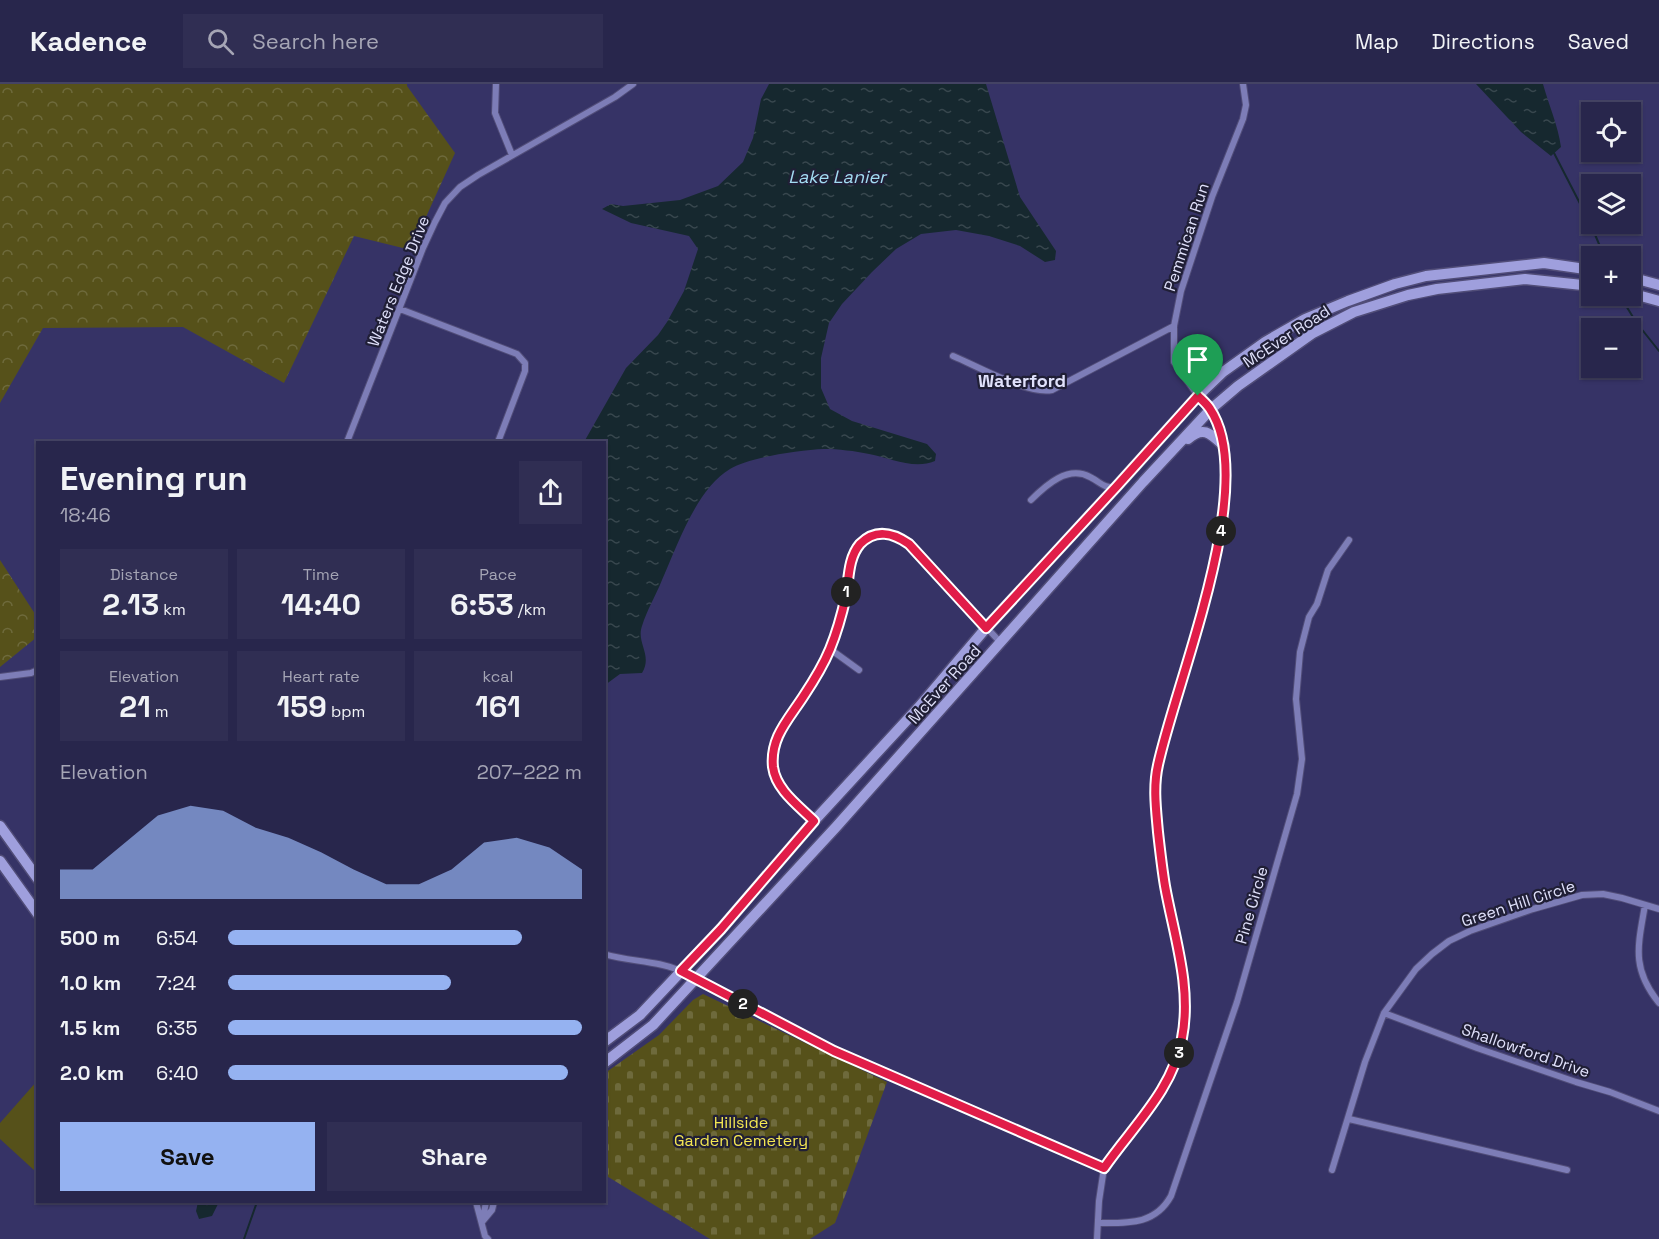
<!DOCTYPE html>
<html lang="en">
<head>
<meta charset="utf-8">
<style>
	body { margin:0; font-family:"Space Grotesk",sans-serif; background:#302e53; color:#f1f3f6; height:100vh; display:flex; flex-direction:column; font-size:22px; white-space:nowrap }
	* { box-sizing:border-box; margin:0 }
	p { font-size:20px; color:#a5a5b5 }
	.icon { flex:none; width:33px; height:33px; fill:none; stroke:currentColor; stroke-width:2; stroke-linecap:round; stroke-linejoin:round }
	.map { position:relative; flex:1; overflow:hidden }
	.details { position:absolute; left:36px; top:357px; width:570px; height:762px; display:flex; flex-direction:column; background:#28264c; border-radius:0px; box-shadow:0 2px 4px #0004,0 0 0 2px #444364 }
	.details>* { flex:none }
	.buttons { position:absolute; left:1581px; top:18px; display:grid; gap:12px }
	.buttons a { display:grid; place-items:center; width:60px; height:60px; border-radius:0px; background:#28264c; box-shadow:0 2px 4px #0004,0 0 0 2px #444364; font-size:30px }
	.pin { position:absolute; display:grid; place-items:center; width:51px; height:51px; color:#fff; margin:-62px -26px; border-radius:50% 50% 50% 0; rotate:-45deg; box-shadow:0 0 6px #0007 }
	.pin .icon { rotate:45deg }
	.km { position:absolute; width:30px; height:30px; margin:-15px; border-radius:50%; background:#222; color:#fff; font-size:16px; line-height:30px; text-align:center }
	.round { display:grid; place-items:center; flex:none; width:63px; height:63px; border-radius:0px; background:#302e53 }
	.headline { display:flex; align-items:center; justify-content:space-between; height:102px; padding:0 24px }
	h1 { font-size:33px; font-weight:700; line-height:45px }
	.figures { display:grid; grid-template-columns:repeat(3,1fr); gap:9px; height:102px; padding:6px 24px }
	.figures div { display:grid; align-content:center; border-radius:0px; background:#302e53; text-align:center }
	.figures b { font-size:30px; font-weight:700 }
	.figures small { font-size:16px; font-weight:400 }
	.figures p { font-size:16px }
	.chart { height:168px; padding:12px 24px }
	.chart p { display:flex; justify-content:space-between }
	.chart svg { width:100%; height:108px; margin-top:6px; fill:#95b2f1; opacity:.7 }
	.cta { display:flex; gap:12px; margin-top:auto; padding:12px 24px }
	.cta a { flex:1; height:69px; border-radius:0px; background:#95b2f1; color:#111; font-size:24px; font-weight:700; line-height:69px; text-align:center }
	.cta a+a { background:#302e53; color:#f1f3f6 }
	ul { padding:0 24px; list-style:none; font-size:20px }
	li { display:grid; grid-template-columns:96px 72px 1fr; align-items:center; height:45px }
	li i { height:15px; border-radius:8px; background:#95b2f1 }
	header { display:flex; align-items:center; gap:36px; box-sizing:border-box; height:84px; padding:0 30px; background:#28264c; border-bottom:2px solid #444364 }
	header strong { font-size:28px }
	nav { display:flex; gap:33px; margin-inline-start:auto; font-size:21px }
	.search { width:420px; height:54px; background:#302e53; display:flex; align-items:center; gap:15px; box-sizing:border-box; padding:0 21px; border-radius:0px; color:#a5a5b5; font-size:22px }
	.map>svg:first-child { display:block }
	.forest { fill:url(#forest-crowns) }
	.cemetery { fill:url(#cemetery-stones) }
	.garden { fill:#56511a }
	.water { fill:url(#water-ripples) }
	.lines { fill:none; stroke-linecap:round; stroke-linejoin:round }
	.stream { stroke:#16282f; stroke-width:2 }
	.street-casing { stroke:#514d78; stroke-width:8 }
	.primary-casing { stroke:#514d78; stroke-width:13 }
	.street { stroke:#7d7db7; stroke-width:6 }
	.primary { stroke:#9f9fdd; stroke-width:10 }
	.route-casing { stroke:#fff; stroke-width:12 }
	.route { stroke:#e11d48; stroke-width:8 }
	.labels { text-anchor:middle; stroke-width:4.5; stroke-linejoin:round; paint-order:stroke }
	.street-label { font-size:16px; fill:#e0e1fb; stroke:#201f36 }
	.park-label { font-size:16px; fill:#f4e752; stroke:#201f36 }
	.water-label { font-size:18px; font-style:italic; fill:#a2dbf1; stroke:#201f36 }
	.neighbourhood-label { font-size:18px; font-weight:bold; fill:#e0e1fb; stroke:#201f36 }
</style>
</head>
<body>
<header>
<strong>Kadence</strong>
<div class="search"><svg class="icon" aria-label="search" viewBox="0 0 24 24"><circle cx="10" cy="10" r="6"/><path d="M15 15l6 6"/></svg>Search here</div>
<nav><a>Map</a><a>Directions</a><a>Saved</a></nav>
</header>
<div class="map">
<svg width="1659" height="1155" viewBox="0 0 1659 1155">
	<defs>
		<pattern id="forest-crowns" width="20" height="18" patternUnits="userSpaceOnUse" patternTransform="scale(1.5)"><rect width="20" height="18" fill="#56511a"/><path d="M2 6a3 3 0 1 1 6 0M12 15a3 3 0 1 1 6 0" fill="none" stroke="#6e6a3c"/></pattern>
		<pattern id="cemetery-stones" width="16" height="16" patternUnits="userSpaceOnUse" patternTransform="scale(1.5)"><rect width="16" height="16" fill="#56511a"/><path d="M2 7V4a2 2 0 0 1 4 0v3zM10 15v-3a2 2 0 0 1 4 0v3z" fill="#6e6a3c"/></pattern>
		<pattern id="water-ripples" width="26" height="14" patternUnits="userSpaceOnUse" patternTransform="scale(1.5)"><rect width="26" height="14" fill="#16282f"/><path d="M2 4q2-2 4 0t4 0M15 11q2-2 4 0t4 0" fill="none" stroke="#38474e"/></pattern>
	</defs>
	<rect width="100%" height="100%" fill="#363366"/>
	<path class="forest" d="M0 0H407V2L455 69 411 166 354 152 284 299 183 243 43 244 0 319Z
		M0 476 37 533V553L0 583Z"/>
	<path class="cemetery" d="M703 910 887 998 835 1139 810 1155H710L605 1091V989L659 951 693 916Z"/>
	<path class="garden" d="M37 997 38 1084 35 1087 0 1055V1039Z"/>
	<path class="water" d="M769 0H986L1020 113 1056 167 1055 176 1045 178 1020 162 989 152 956 146 921 150 896 165 872 188 842 220 829 239 821 274V304L830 325 852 337 927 360 936 370 935 377C914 386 890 374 869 370 855 367 838 365 824 365 799 366 751 373 730 385 697 404 677 462 662 496 656 511 647 526 642 542 636 559 653 571 642 589L620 590 605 601 604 358H584L626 284 658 251 667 238 684 207 698 165 689 152 631 139 602 125 611 120 623 122 680 116 718 102 743 78 753 54 761 15Z
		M1476 0H1543C1549 22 1558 41 1561 63L1551 72 1521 48Z
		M198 1118H219L212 1132 199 1135 196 1127Z"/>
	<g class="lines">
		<path class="stream" d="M1554 69 1591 141 1604 172
			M1620 212 1636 238 1659 267
			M244 1155 257 1118"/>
		<defs>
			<path id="street" d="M496 0 495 29 512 71
				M400 225 517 270 525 279V287L498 358
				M953 272C977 282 1028 311 1052 306L1174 242
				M347 358 423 164 435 138 445 119 460 103 478 91 615 13 633 0
				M1031 416C1046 401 1068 381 1090 393 1102 399 1102 404 1117 403
				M830 565 859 586
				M0 593 31 589 38 586
				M814 737C799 722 776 706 773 683 770 654 788 636 803 613 813 598 823 582 830 565 837 548 842 530 846 512 849 495 848 474 860 460 875 444 893 449 909 460L1001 559
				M1645 821C1638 862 1631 884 1659 919
				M604 870C630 878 656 876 681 887L834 967 1104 1084
				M1384 929 1477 964 1576 998 1610 1008 1659 1027
				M1349 1035 1567 1086
				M1332 1086 1365 978 1384 929 1416 885 1432 870 1449 857 1470 847 1533 825 1582 811 1603 810 1622 814 1659 825
				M476 1118 485 1152 488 1155
				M483 1134 486 1118
				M482 1138 492 1126 494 1118
				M1099 1139C1128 1139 1155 1141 1171 1112L1237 918 1297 710 1302 675 1296 615 1300 568 1309 533 1317 520 1328 486 1349 456
				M1097 1155 1099 1117 1104 1084 1167 998 1177 978 1183 953 1186 923 1183 892 1176 851 1165 802 1154 714 1158 684 1166 649 1180 607 1209 501 1221 450 1226 403 1222 353 1211 325 1198 312 1174 278V242L1181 207 1212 113 1243 35 1246 21 1243 0"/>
			<path id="primary" d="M1630 193 1659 201
				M1630 209 1659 217
				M1188 355C1204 341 1211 350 1224 362
				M0 742 38 795
				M0 777 38 830
				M604 958 640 931 721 845 814 737 919 623 986 544 1117 402 1198 312 1223 288 1265 258 1305 235 1348 217 1395 200 1426 192 1544 179 1592 186
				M604 979 653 941 836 743 1143 398 1211 325 1238 302 1313 249 1354 228 1408 211 1437 205 1525 195 1592 202"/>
		</defs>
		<use href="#street" class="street-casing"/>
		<use href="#primary" class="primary-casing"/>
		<use href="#street" class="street"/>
		<use href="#primary" class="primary"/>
	</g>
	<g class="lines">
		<defs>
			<path id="route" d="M1198 312C1202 316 1207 320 1210 325 1260 399 1176 597 1158 681 1153 703 1156 725 1158 748 1160 766 1162 784 1165 802 1174 852 1192 903 1182 954 1173 1006 1133 1042 1104 1084L834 967 681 887 721 845 814 737C799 722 776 706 773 683 770 654 788 636 803 613 813 598 823 582 830 565 837 548 842 530 846 512 849 495 848 474 860 460 876 444 893 449 909 460L986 544 1117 402Z"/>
		</defs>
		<use href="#route" class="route-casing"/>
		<use href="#route" class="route"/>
	</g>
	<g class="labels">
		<g class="street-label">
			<text transform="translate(1186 153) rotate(-72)" y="6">Pemmican Run</text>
			<text transform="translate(398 197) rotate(-68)" y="6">Waters Edge Drive</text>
			<text transform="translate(1286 252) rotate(-33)" y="6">McEver Road</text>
			<text transform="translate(944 600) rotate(-48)" y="6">McEver Road</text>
			<text transform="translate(1518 819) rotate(-18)" y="6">Green Hill Circle</text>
			<text transform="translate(1251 821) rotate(-74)" y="6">Pine Circle</text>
			<text transform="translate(1526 966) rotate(19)" y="6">Shallowford Drive</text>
		</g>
		<g class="park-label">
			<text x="741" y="1044">Hillside<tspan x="741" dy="18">Garden Cemetery</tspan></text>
		</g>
		<g class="water-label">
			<text x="837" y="99">Lake Lanier</text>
		</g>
		<g class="neighbourhood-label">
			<text x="1022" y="303">Waterford</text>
		</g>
	</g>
</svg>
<div class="buttons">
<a><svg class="icon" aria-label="locate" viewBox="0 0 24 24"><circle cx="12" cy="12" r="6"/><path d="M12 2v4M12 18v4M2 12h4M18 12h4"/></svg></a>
<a><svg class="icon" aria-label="layers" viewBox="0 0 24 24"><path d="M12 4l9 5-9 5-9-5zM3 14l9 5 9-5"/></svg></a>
<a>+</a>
<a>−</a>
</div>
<div class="pin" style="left:1198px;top:312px;background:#1e9e55"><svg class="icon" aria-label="arrive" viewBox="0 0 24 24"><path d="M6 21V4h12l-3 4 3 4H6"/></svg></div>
<b class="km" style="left:846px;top:508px">1</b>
<b class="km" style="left:743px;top:920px">2</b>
<b class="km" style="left:1179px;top:969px">3</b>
<b class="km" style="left:1221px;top:447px">4</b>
<section class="details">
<div class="headline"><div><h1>Evening run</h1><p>18:46</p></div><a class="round"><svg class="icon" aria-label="share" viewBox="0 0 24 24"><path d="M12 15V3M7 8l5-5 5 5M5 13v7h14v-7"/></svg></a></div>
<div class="figures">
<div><p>Distance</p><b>2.13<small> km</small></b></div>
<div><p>Time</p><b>14:40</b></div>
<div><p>Pace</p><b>6:53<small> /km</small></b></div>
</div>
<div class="figures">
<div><p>Elevation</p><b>21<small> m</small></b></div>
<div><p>Heart rate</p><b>159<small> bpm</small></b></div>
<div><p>kcal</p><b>161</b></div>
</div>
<div class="chart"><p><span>Elevation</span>207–222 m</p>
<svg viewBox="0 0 160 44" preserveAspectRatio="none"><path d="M0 44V32L10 32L20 21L30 10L40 6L50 8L60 15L70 19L80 25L90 32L100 38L110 38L120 32L130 21L140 19L150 23L160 32V44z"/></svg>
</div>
<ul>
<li><b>500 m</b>6:54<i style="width:83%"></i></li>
<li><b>1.0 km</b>7:24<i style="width:63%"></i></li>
<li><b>1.5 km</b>6:35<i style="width:100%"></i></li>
<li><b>2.0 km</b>6:40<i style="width:96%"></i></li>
</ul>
<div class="cta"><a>Save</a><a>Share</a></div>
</section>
</div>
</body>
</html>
